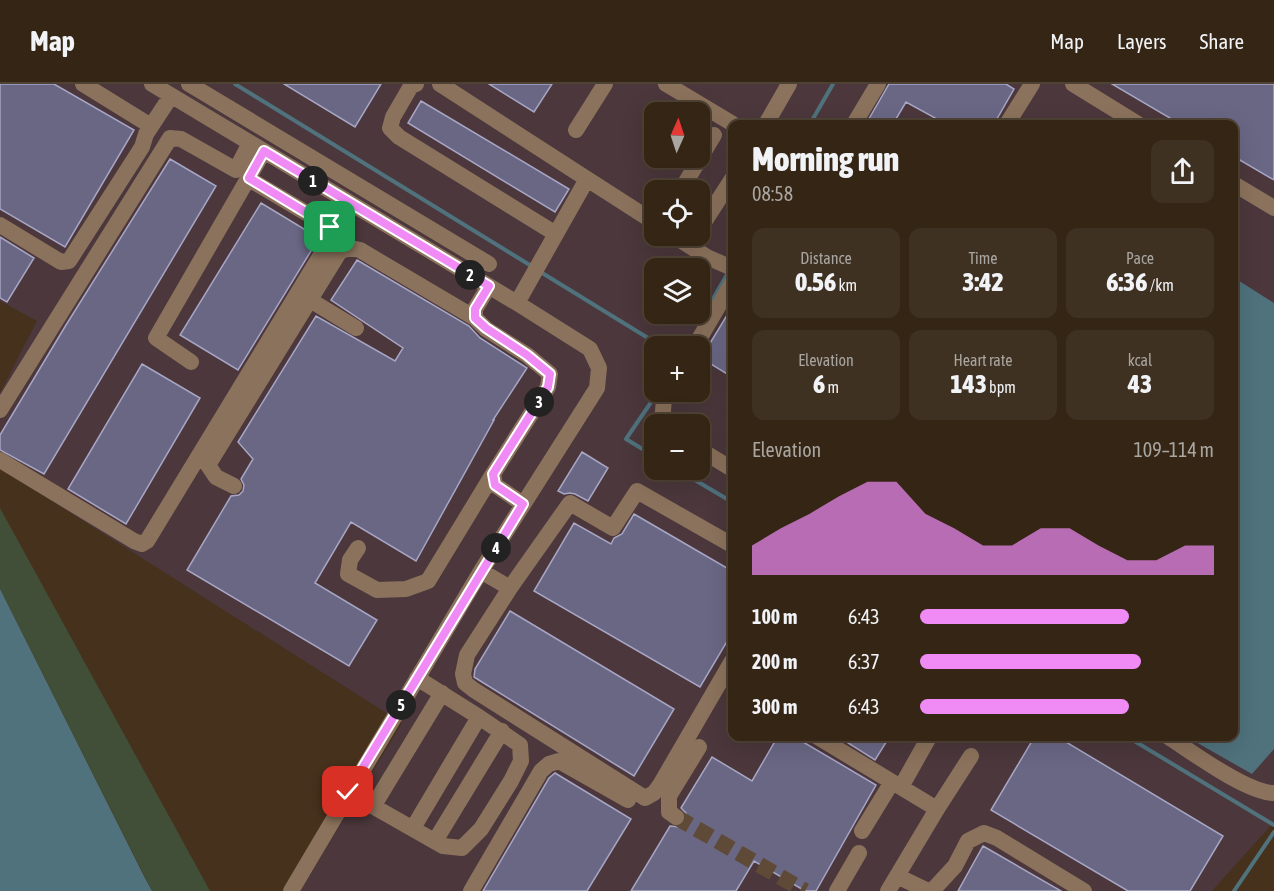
<!DOCTYPE html>
<html lang="en">
<head>
<meta charset="utf-8">
<style>
	body { margin:0; font-family:"Asap Condensed",sans-serif; background:#3f3122; color:#f1f3f6; height:100vh; display:flex; flex-direction:column; font-size:22px; white-space:nowrap }
	* { box-sizing:border-box; margin:0 }
	p { font-size:20px; color:#a9a5a0 }
	.icon { flex:none; width:33px; height:33px; fill:none; stroke:currentColor; stroke-width:2; stroke-linecap:round; stroke-linejoin:round }
	.map { position:relative; flex:1; overflow:hidden }
	.drawer { position:absolute; left:728px; top:36px; width:510px; height:621px; display:flex; flex-direction:column; background:#342515; border-radius:12px; box-shadow:0 6px 24px #0002,0 0 0 2px #4e4234 }
	.drawer>* { flex:none }
	.needle { width:39px; rotate:3deg }
	.fabs { position:absolute; left:644px; top:18px; display:grid; gap:12px }
	.fabs a { display:grid; place-items:center; width:66px; height:66px; border-radius:12px; background:#342515; box-shadow:0 6px 24px #0002,0 0 0 2px #4e4234; font-size:30px }
	.pin { position:absolute; display:grid; place-items:center; width:51px; height:51px; color:#fff; margin:-26px; border-radius:12px; box-shadow:0 3px 9px #0006 }
	.km { position:absolute; width:30px; height:30px; margin:-15px; border-radius:50%; background:#222; color:#fff; font-size:16px; line-height:30px; text-align:center }
	.round { display:grid; place-items:center; flex:none; width:63px; height:63px; border-radius:12px; background:#3f3122 }
	.overview { display:flex; align-items:center; justify-content:space-between; height:102px; padding:0 24px }
	h1 { font-size:33px; font-weight:800; line-height:45px }
	.figures { display:grid; grid-template-columns:repeat(3,1fr); gap:9px; height:102px; padding:6px 24px }
	.figures div { display:grid; align-content:center; border-radius:12px; background:#3f3122; text-align:center }
	.figures b { font-size:26px; font-weight:800 }
	.figures small { font-size:16px; font-weight:400 }
	.figures p { font-size:16px }
	.chart { height:168px; padding:12px 24px }
	.chart p { display:flex; justify-content:space-between }
	.chart svg { width:100%; height:108px; margin-top:6px; fill:#f08bf6; opacity:.7 }
	ul { padding:0 24px; list-style:none; font-size:20px }
	li { display:grid; grid-template-columns:96px 72px 1fr; align-items:center; height:45px }
	li i { height:15px; border-radius:8px; background:#f08bf6 }
	header { display:flex; align-items:center; gap:36px; box-sizing:border-box; height:84px; padding:0 30px; background:#342515; border-bottom:2px solid #4e4234 }
	header strong { font-size:28px }
	nav { display:flex; gap:33px; margin-inline-start:auto; font-size:21px }
	.map>svg:first-child { display:block }
	.industrial { fill:#4b373c; fill-rule:evenodd }
	.green { fill:#414f38 }
	.water { fill:#4f727d }
	.lines { fill:none; stroke-linecap:round; stroke-linejoin:round }
	.stream { stroke:#4f727d; stroke-width:4 }
	.building { fill:#696784; stroke:#a8a6c5; stroke-width:1.5 }
	.minor-tunnel { stroke:#5e4a36; stroke-width:16; stroke-dasharray:16 8; stroke-linecap:butt }
	.minor { stroke:#8b725c; stroke-width:16 }
	.route-casing { stroke:#fff; stroke-width:12 }
	.route { stroke:#f08bf6; stroke-width:8 }
</style>
</head>
<body>
<header>
<strong>Map</strong>
<nav><a>Map</a><a>Layers</a><a>Share</a></nav>
</header>
<div class="map">
<svg width="1274" height="807" viewBox="0 0 1274 807">
	<rect width="100%" height="100%" fill="#46311c"/>
	<path class="industrial" d="M0 0H1274V738L1212 807H300L402 639 0 384V309L37 237 0 217ZM654 28H699V74H654ZM732 40H1233V652H732ZM654 106H699V152H654ZM654 184H699V230H654ZM654 262H699V308H654ZM654 340H699V386H654Z"/>
	<path class="green" d="M0 424 210 807H152L0 505Z"/>
	<path class="water" d="M1236 195 1274 219V665L1252 690 1187 653 1233 652V201Z
		M0 505 144 792 152 807H0Z"/>
	<g class="lines">
		<path class="stream" d="M235 0 533 183
			M810 40 833 0
			M539 187 661 262
			M710 220 729 187
			M654 372 626 355 658 308
			M678 386 732 418
			M1126 652 1274 741
			M1234 807 1274 748"/>
	</g>
	<path class="building" d="M0 0H54L134 46 65 163 0 125Z
		M284 0H381L355 43Z
		M489 0H552L534 28Z
		M889 0H1006L1014 5 994 40H946L906 18 893 40H866Z
		M1112 0H1274V96L1233 72V40H1180Z
		M421 17 569 105 555 128 408 39Z
		M170 75 216 102 44 390 0 366V351L66 241Z
		M261 119 319 154 238 286 180 251Z
		M0 153 34 174 7 218 0 214Z
		M357 176 469 242 480 254 527 284 493 336H494L416 477 351 438 315 499 377 536 349 582 187 486 231 412 239 411 243 407 244 401 241 395 253 375 238 358 316 232 395 277 403 264 331 216Z
		M732 223V293L701 274Z
		M142 280 200 314 126 440 68 405Z
		M582 368 608 384 588 417 575 410 570 409 564 410 558 407Z
		M634 430 732 487V549L700 603 534 507 574 439 611 460 614 454 622 450Z
		M510 527 674 625 634 692 474 593 475 585Z
		M778 652H793L876 701 816 807H805L754 777 736 807H631L670 742 680 743 685 739 686 729 681 724 712 673 752 697Z
		M837 652H890L875 676Z
		M1035 652H1056L1223 752 1190 807H1128L991 726Z
		M555 689 631 735 587 807H483L549 694Z
		M983 762 1061 807H958Z"/>
	<g class="lines">
		<path class="minor-tunnel" d="M676 733 805 807"/>
		<path class="minor" d="M83 0 151 42
			M152 0 517 219 590 265 599 284 597 304 481 487 291 807
			M189 0 489 180
			M416 0 411 2 393 33 390 44 399 53 556 150
			M440 0 587 95
			M666 0 733 40
			M1073 0 1138 40
			M766 40 789 0
			M854 40 878 0
			M1007 40 1032 0
			M576 46 605 0
			M1234 100 1274 124
			M681 106 714 51
			M0 141 61 178 69 177 142 63 146 50 171 12
			M699 146 732 95
			M674 152 707 173 732 184
			M489 202 475 225V234L486 245 527 271 550 290 548 303 493 390 495 401 523 420
			M310 216 356 244
			M517 219 587 95 654 138
			M695 262 732 199
			M191 278 156 254 264 67
			M0 326 170 54 181 55 236 86 250 59
			M662 340 664 314 668 308
			M699 365 732 385
			M0 376 134 457 142 460 147 457 330 156 332 150 330 143 249 95
			M234 402 216 393 208 381 340 167 351 164 360 166 475 234
			M732 461 637 407 613 444 570 419 510 504 467 571 463 590 465 599 474 606 645 714 654 709 660 701 732 577
			M358 464 350 476 348 490 377 506 406 505 428 497 493 390
			M481 487 510 504
			M816 652 937 725
			M1167 652C1192 668 1247 709 1274 709
			M901 703 928 655 927 652
			M348 708 443 762 462 764 481 745 511 697 521 677 520 661 479 633 417 594
			M374 721 442 609
			M676 733 669 728V712L699 663
			M413 744 479 633
			M862 747 892 698
			M435 757 502 647
			M897 792 928 807
			M471 807 541 687 549 680 559 677 628 716
			M837 807 859 769
			M888 807 937 725 971 672
			M932 807 955 782 968 757 984 749 997 754 1084 807"/>
	</g>
	<g class="lines">
		<defs>
			<path id="route" d="M330 143 249 94 264 67 489 202 475 225V234L486 244 527 271 550 290 548 303 493 390 495 401 523 420 348 708"/>
		</defs>
		<use href="#route" class="route-casing"/>
		<use href="#route" class="route"/>
	</g>
</svg>
<div class="fabs">
<a><svg class="needle" viewBox="-14 -14 28 28"><path d="M0-13l5 13h-10z" fill="#e53935"/><path d="M0 13l5-13h-10z" fill="#a9a5a0"/></svg></a>
<a><svg class="icon" aria-label="locate" viewBox="0 0 24 24"><circle cx="12" cy="12" r="6"/><path d="M12 2v4M12 18v4M2 12h4M18 12h4"/></svg></a>
<a><svg class="icon" aria-label="layers" viewBox="0 0 24 24"><path d="M12 4l9 5-9 5-9-5zM3 14l9 5 9-5"/></svg></a>
<a>+</a>
<a>−</a>
</div>
<div class="pin" style="left:330px;top:143px;background:#1e9e55"><svg class="icon" aria-label="arrive" viewBox="0 0 24 24"><path d="M6 21V4h12l-3 4 3 4H6"/></svg></div>
<div class="pin" style="left:348px;top:708px;background:#d93025"><svg class="icon" aria-label="check" viewBox="0 0 24 24"><path d="M5 12l5 5 9-10"/></svg></div>
<b class="km" style="left:313px;top:97px">1</b>
<b class="km" style="left:470px;top:191px">2</b>
<b class="km" style="left:539px;top:318px">3</b>
<b class="km" style="left:496px;top:464px">4</b>
<b class="km" style="left:401px;top:621px">5</b>
<section class="drawer">
<div class="overview"><div><h1>Morning run</h1><p>08:58</p></div><a class="round"><svg class="icon" aria-label="share" viewBox="0 0 24 24"><path d="M12 15V3M7 8l5-5 5 5M5 13v7h14v-7"/></svg></a></div>
<div class="figures">
<div><p>Distance</p><b>0.56<small> km</small></b></div>
<div><p>Time</p><b>3:42</b></div>
<div><p>Pace</p><b>6:36<small> /km</small></b></div>
</div>
<div class="figures">
<div><p>Elevation</p><b>6<small> m</small></b></div>
<div><p>Heart rate</p><b>143<small> bpm</small></b></div>
<div><p>kcal</p><b>43</b></div>
</div>
<div class="chart"><p><span>Elevation</span>109–114 m</p>
<svg viewBox="0 0 160 44" preserveAspectRatio="none"><path d="M0 44V32L10 25L20 19L30 12L40 6L50 6L60 19L70 25L80 32L90 32L100 25L110 25L120 32L130 38L140 38L150 32L160 32V44z"/></svg>
</div>
<ul>
<li><b>100 m</b>6:43<i style="width:71%"></i></li>
<li><b>200 m</b>6:37<i style="width:75%"></i></li>
<li><b>300 m</b>6:43<i style="width:71%"></i></li>
</ul>
</section>
</div>
</body>
</html>
